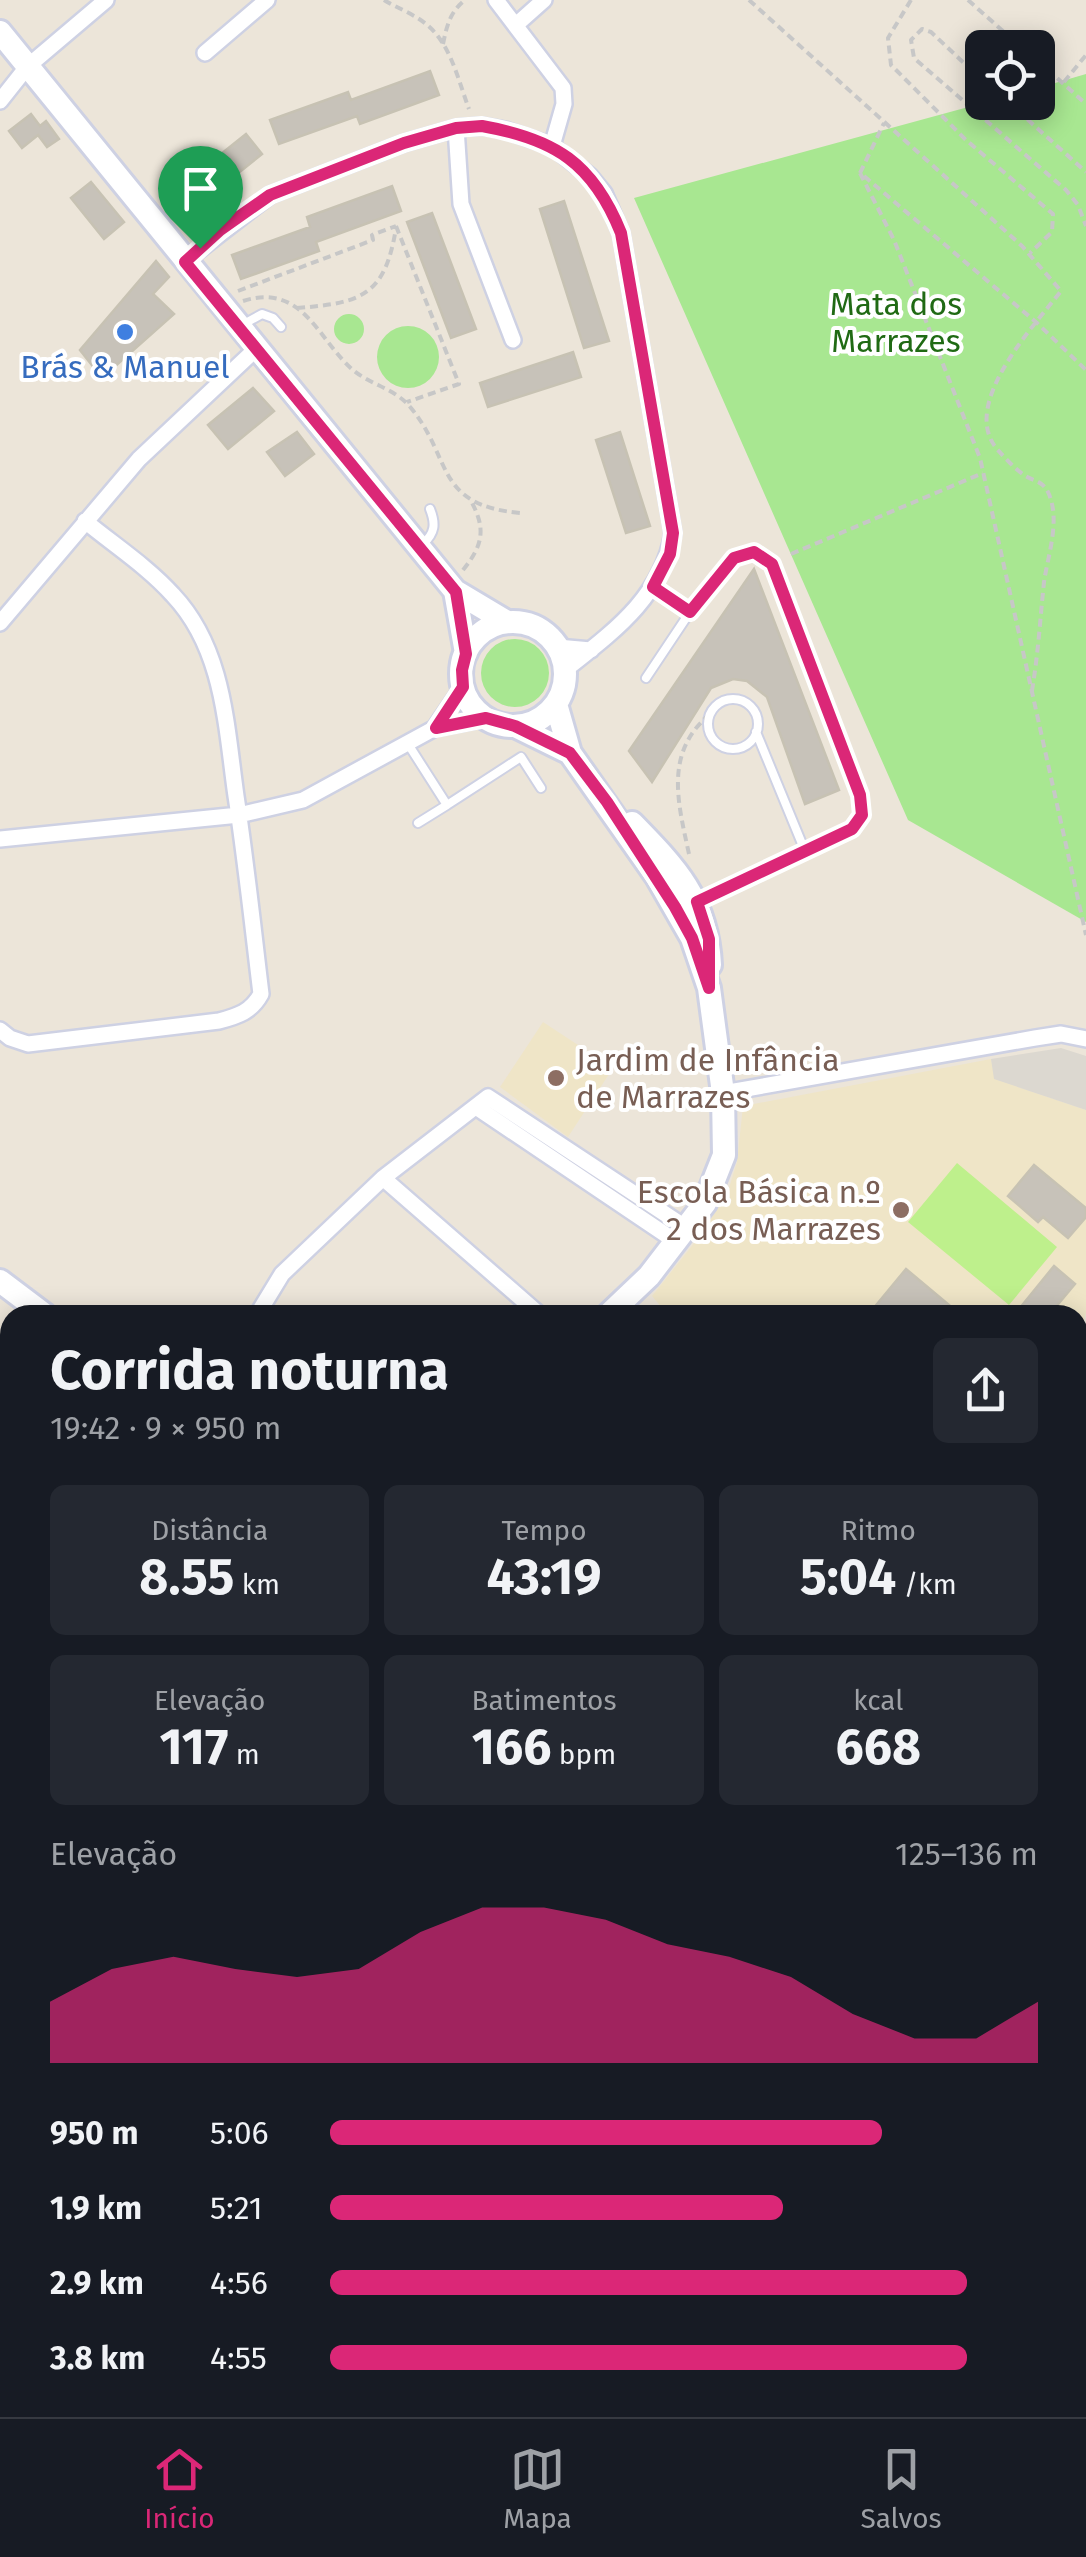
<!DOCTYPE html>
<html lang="pt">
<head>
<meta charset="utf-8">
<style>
	body { margin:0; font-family:"Fira Sans",sans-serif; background:#242831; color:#f1f3f6; height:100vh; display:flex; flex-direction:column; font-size:38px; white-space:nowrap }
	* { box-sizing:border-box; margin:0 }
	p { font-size:32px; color:#9ea1a6 }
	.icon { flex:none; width:55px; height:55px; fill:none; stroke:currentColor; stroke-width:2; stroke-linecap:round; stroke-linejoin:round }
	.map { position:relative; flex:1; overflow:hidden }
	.panel { position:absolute; left:0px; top:1305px; width:1088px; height:1112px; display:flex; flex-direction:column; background:#171b24; border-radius:30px 30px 0 0; box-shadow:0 5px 25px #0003 }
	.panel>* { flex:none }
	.buttons { position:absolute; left:965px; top:30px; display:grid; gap:20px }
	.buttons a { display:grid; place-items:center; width:90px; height:90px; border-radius:15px; background:#171b24; box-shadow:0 5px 25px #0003; font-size:50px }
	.pin { position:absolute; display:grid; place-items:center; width:85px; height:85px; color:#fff; margin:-102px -42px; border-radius:50% 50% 50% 0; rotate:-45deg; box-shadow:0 0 10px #0007 }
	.pin .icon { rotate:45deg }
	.round { display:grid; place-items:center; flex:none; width:105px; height:105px; border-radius:15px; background:#242831 }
	.headline { display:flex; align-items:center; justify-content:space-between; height:170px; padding:0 50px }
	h1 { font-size:55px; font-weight:700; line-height:75px }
	.metrics { display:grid; grid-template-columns:repeat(3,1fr); gap:15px; height:170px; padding:10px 50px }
	.metrics div { display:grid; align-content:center; border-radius:15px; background:#242831; text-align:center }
	.metrics b { font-size:50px; font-weight:700 }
	.metrics small { font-size:28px; font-weight:400 }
	.metrics p { font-size:28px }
	.chart { height:280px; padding:20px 50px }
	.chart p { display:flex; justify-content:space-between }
	.chart svg { width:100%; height:180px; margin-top:10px; fill:#db2777; opacity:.7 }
	ul { padding:0 50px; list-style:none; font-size:32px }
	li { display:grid; grid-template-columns:160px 120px 1fr; align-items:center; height:75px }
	li i { height:25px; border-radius:12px; background:#db2777 }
	.dock { display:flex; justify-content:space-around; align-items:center; height:140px; border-top:2px solid #363941; background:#171b24; font-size:28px; color:#9ea1a6 }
	.dock a { display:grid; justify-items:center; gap:5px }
	.dock .active { color:#db2777 }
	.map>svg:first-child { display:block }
	.education { fill:#efe5c7 }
	.green { fill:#a8e791 }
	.pitch { fill:#bef08c }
	.plaza { fill:#dcd8d0 }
	.building { fill:#c7c2b9; stroke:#c7c2b3; stroke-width:2.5 }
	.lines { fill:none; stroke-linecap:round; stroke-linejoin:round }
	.lane-casing { stroke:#ced1e3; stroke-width:12 }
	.street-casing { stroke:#ced1e3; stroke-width:20 }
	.secondary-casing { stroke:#ced1e3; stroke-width:28 }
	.highway-casing { stroke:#c7c7c7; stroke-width:32 }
	.path { stroke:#c7c7c7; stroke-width:4; stroke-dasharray:8 5; stroke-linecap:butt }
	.lane { stroke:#fff; stroke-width:8 }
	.street { stroke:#fff; stroke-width:15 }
	.secondary { stroke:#fff; stroke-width:22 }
	.highway { stroke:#ffa951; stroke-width:28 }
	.route-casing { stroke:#fff; stroke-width:20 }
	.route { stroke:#db2777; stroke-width:12 }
	.shop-dot { fill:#3f7fe0; stroke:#fff; stroke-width:4 }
	.education-dot { fill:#8d6e63; stroke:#fff; stroke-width:4 }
	.labels { text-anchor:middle; stroke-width:8; stroke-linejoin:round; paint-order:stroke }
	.park-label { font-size:32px; fill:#206a14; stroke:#fff }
	.shop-label { font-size:32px; fill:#366cbe; stroke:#fff }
	.education-label { font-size:32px; fill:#785e54; stroke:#fff; text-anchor:start }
</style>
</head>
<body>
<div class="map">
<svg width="1086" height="2417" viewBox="0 0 1086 2417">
	<rect width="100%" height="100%" fill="#ece5d9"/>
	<path class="education" d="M543 1022 613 1068 568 1137 500 1087Z
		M991 1059 995 1079 1086 1110V1313L1078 1342V1315H658L663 1309 652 1296 703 1232 729 1188 737 1162 743 1106Z"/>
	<path class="green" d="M1086 74V922L908 820 634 198 983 103 1038 102V88Z
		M334 329a15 15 0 1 1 30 0a15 15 0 1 1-30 0Z
		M377 357a31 31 0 1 1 62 0a31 31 0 1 1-62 0Z
		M481 673a34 34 0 1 1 68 0a34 34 0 1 1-68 0Z"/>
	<path class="pitch" d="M957 1163 1057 1247 1009 1305 908 1222Z
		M1078 1615 1086 1623V1962L1078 1965Z"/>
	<path class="plaza" d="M1061 1048 1086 1056V1110L994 1079 991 1059Z"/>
	<path class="building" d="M430 71 439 95 360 124 357 116 279 144 270 120 348 92 351 100Z
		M31 114 40 126 46 121 59 139 47 147 38 135 22 148 9 131Z
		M246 134 262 154 197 206 181 186Z
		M91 182 124 222 104 239 71 198Z
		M392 186 401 211 316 242 319 251 241 279 232 255 310 227 307 217Z
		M564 201 609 341 584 348 540 209Z
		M432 213 476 329 451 338 407 222Z
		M156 261 169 277 153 294 174 314 102 378 80 350Z
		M573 352 581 377 488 407 480 383Z
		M253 388 274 411 228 449 208 425Z
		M297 432 314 454 285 476 267 452Z
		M620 432 650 526 626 533 596 440Z
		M754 569 839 790 805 804 767 697 747 681 733 679 711 688 652 782 629 751Z
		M1034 1165 1086 1208V1217L1068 1238 1043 1217 1038 1222 1008 1196Z
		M1054 1266 1075 1284 1049 1315H1026L1019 1309Z
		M906 1269 961 1315H868Z"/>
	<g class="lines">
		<defs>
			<path id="lane" d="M242 325 262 314 273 318 281 327
				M423 544C435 533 436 524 430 509
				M653 587 690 612 734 558 755 552 772 564 862 805V815L852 829 700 901
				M646 678 690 612
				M708 724a25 25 0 1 1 50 0a25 25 0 1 1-50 0Z
				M756 732 805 851
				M408 744 447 805 521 757 541 788
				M418 823 447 805"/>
			<path id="street" d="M496 0 563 88 564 104 552 146
				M517 24 544 0
				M205 53 267 0
				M0 101 27 67 106 0
				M456 128 461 204 513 340
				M185 261 270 195 404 143 456 128 482 126 505 130 552 146 590 176 604 193 621 233 673 533C662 597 613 632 565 670
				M0 623 139 459 257 348
				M557 647 591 650
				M435 728 463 687
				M0 839 239 815 303 800 435 728 486 718
				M0 1030 10 1038 28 1044 219 1021C238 1016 251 1012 261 994 253 928 246 862 236 796 226 726 224 649 173 595 148 567 114 545 85 521
				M723 1093 1035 1038 1061 1034 1086 1039
				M476 1107 678 1243
				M383 1178 540 1315
				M257 1315 282 1274 383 1178 488 1097 688 1229
				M1078 1376 1086 1352
				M1078 1474 1086 1481
				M0 1651 10 1657
				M0 1775 10 1778
				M1078 1978 1086 1975
				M1078 2204 1086 2208
				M613 2417 630 2408"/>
			<path id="secondary" d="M0 32 455 591 507 622
				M455 591 466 653
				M461 674a52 52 0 1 1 104 0a52 52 0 1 1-104 0Z
				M556 704 570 753 657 877 692 938 709 988 723 1093 724 1155 705 1203 649 1276 608 1315
				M515 726 570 753
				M632 823C676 868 707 900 710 965
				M0 1281 45 1315
				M1010 2417 1011 2408"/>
			<path id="highway" d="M0 2341 10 2356
				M0 2375 10 2390
				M22 2408 28 2417"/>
		</defs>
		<use href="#lane" class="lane-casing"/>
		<use href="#street" class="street-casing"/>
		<use href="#secondary" class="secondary-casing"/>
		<use href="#highway" class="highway-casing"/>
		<path class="path" d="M384 0C397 8 414 14 426 24 451 44 458 80 469 109
			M749 0 1022 246 1061 291C1035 325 959 404 997 449 1005 458 1014 468 1024 475 1033 481 1043 481 1048 492 1061 519 1048 555 1044 582 1040 620 1038 658 1031 696
			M911 0 888 38 891 65 966 140 1053 214 1052 232 1030 253
			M968 0 1022 48
			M443 44C447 25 450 12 465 0
			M1038 61 1086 104
			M982 80 931 32 922 29 911 40 914 58 1066 190 1078 205 1086 226
			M1064 82 1086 55
			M1008 102 1086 172
			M860 173 894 240 980 458 1086 935
			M860 173 884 123
			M864 176 1037 323 1086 370
			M396 226 459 384 407 402
			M238 291 373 240 372 235 396 226
			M243 301C303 282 318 340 353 370 371 385 396 389 411 408 453 459 434 505 520 513
			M297 308C363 303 385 295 396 228
			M791 554 983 473
			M463 570C484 544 486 528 470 499
			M689 854C678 803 664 753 709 715"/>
		<use href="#lane" class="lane"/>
		<use href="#street" class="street"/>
		<use href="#secondary" class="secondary"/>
		<use href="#highway" class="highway"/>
	</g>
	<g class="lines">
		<defs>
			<path id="route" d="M482 126C555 139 593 163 621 233L673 533 670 554 653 587 690 612 734 558 754 552 772 564 860 795 862 815 852 829 697 902 709 939V988L692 938 675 907 607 802 570 753 515 726 486 718 436 728 463 687 462 670 466 654 456 592 185 262 220 230 270 195 404 143 456 128Z"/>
		</defs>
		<use href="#route" class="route-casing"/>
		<use href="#route" class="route"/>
	</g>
	<circle class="shop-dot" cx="125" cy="332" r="10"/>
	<g class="education-dot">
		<circle cx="556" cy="1078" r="10"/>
		<circle cx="901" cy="1210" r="10"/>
	</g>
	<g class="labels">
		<g class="park-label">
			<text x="896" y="315">Mata dos<tspan x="896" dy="37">Marrazes</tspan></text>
		</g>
		<g class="shop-label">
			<text x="125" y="378">Brás &amp; Manuel</text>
		</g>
		<g class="education-label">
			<text x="576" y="1071">Jardim de Infância<tspan x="576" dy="37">de Marrazes</tspan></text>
			<text x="881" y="1203" text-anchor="end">Escola Básica n.º<tspan x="881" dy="37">2 dos Marrazes</tspan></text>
		</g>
	</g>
</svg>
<div class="buttons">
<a><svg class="icon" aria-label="locate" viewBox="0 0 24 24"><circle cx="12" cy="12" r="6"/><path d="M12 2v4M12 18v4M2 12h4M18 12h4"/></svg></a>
</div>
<div class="pin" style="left:200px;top:248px;background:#1e9e55"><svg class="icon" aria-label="arrive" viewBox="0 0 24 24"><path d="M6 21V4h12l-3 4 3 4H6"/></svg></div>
<section class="panel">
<div class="headline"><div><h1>Corrida noturna</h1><p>19:42 · 9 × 950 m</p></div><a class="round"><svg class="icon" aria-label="share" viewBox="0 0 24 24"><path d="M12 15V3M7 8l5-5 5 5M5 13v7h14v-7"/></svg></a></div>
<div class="metrics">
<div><p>Distância</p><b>8.55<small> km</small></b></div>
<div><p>Tempo</p><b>43:19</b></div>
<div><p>Ritmo</p><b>5:04<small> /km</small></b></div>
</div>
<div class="metrics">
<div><p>Elevação</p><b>117<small> m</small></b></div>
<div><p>Batimentos</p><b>166<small> bpm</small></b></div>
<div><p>kcal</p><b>668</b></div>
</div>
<div class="chart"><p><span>Elevação</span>125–136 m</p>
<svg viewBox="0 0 160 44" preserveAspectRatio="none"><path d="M0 44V29L10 21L20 18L30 21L40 23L50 21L60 12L70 6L80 6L90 9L100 15L110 18L120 23L130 32L140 38L150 38L160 29V44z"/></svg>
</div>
<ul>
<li><b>950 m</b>5:06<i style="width:78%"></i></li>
<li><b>1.9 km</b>5:21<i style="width:64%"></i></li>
<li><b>2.9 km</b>4:56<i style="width:90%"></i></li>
<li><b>3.8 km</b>4:55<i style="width:90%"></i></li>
</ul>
</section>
</div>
<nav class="dock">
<a class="active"><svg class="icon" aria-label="home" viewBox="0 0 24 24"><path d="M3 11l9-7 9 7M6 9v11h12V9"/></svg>Início</a>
<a><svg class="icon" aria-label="map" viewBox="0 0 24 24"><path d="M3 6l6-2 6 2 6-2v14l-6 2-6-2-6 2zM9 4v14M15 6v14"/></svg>Mapa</a>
<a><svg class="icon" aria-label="saved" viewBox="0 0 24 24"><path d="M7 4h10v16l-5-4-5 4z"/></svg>Salvos</a>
</nav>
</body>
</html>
